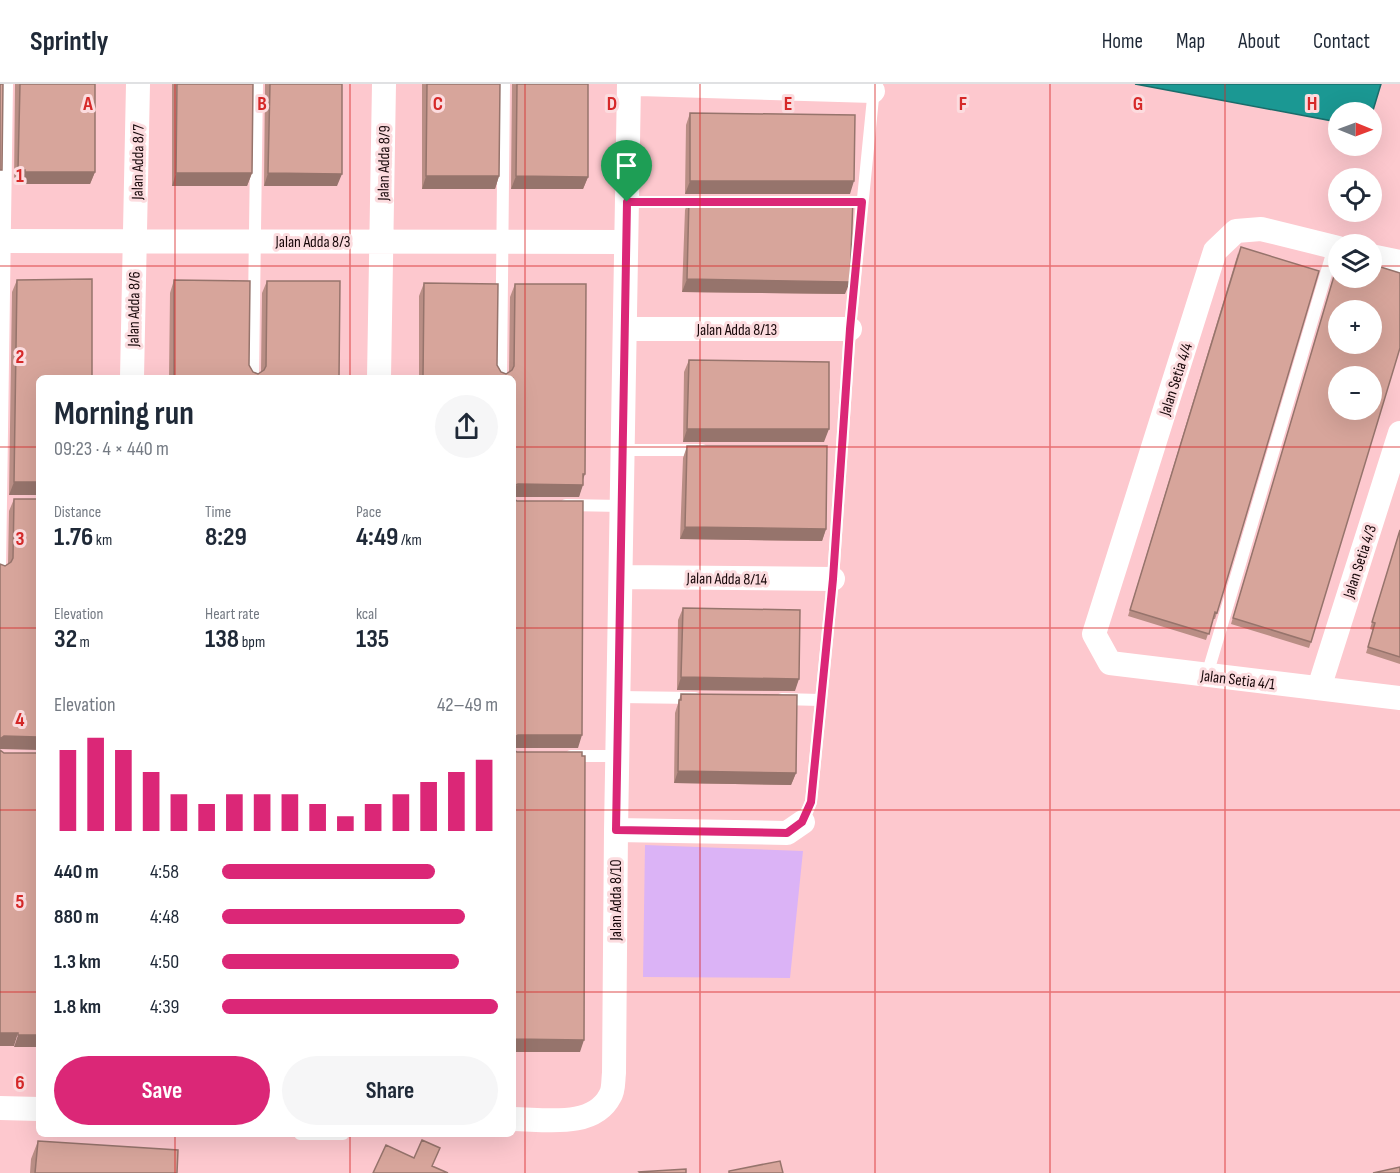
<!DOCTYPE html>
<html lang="en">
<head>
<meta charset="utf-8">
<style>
	body { margin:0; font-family:"Sofia Sans Condensed",sans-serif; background:#f6f6f7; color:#1f2937; height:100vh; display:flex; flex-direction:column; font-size:22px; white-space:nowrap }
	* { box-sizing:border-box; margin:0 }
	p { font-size:20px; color:#747a83 }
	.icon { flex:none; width:33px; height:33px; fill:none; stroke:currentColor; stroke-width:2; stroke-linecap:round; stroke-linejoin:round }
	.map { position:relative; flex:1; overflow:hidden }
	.sheet { position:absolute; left:36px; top:291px; width:480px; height:762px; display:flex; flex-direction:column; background:#fff; border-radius:9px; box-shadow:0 6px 24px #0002 }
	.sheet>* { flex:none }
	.needle { width:39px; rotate:91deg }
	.tools { position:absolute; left:1328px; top:18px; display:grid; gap:12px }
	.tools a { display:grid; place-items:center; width:54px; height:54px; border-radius:50%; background:#fff; box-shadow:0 6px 24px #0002; font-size:30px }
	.pin { position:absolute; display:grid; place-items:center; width:51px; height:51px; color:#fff; margin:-62px -26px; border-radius:50% 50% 50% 0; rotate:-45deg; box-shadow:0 0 6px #0007 }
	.pin .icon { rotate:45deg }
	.round { display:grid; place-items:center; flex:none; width:63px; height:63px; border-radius:32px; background:#f6f6f7 }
	.summary { display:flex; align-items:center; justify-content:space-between; height:102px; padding:0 18px }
	h1 { font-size:33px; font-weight:700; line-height:45px }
	.stats { display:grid; grid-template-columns:repeat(3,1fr); gap:9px; height:102px; padding:6px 18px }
	.stats div { display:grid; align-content:center }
	.stats b { font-size:26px; font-weight:700 }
	.stats small { font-size:16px; font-weight:400 }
	.stats p { font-size:16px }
	.chart { height:168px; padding:12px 18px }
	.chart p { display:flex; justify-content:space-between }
	.chart svg { width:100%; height:108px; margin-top:6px; stroke:#db2777; stroke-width:6 }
	.action { display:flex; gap:12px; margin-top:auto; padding:12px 18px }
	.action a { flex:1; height:69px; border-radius:36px; background:#db2777; color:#fff; font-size:24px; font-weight:700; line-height:69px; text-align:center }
	.action a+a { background:#f6f6f7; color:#1f2937 }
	ul { padding:0 18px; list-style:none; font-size:20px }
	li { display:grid; grid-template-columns:96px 72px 1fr; align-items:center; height:45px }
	li i { height:15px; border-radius:8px; background:#db2777 }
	header { display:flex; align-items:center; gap:36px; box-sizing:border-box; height:84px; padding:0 30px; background:#fff; border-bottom:2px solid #e0e1e3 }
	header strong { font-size:28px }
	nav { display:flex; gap:33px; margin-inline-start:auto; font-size:21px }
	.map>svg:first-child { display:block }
	.green { fill:#dbb3f6 }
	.water { fill:#1b9893; stroke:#1a6c6a; stroke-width:1.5 }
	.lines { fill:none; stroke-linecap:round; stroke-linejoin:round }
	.service { stroke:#fff; stroke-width:12 }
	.minor { stroke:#fff; stroke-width:24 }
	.wall { fill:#b98e85 }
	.shaded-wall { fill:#96746c }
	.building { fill:#d7a59b; stroke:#96746c; stroke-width:1.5; fill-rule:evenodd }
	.route-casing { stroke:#fff; stroke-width:12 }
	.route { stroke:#db2777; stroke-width:8 }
	.grid { fill:none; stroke:#d62828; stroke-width:1.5; stroke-opacity:0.55 }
	.labels { text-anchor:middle; stroke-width:6; stroke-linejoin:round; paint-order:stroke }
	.street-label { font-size:16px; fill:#170709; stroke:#fcdcdf }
	.grid-label { font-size:20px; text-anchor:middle; font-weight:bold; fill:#d62828; stroke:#fcdcdf; stroke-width:6; stroke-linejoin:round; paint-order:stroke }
</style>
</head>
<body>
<header>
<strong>Sprintly</strong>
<nav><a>Home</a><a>Map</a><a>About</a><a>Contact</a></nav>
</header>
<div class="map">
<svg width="1400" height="1089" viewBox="0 0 1400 1089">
	<rect width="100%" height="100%" fill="#fdc8ce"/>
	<path class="green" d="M645 761 803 767 790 894 643 893Z"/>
	<path class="water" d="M1135 0H1381L1371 33V28H1338V38Z"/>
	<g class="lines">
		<path class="service" d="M627 118H702
			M253 294 257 0
			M501 294 504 0
			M623 366H702
			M566 421 622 422
			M0 486 7 0
			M1207 591 1334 163
			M619 613 695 614
			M782 615 820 616
			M571 672H618
			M803 738 811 718 833 495 850 245 874 4
			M300 1050H343"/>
		<path class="minor" d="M639 0 873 7
			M0 157 626 158
			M1338 164 1261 145 1236 147 1215 167 1094 550 1110 579 1400 614
			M1371 172 1400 178
			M625 245H850
			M132 294 138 0
			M379 294 384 0
			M621 493 833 495
			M1319 604 1400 349
			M616 746 787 749 803 738
			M0 1024 39 1025
			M513 1035C544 1035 593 1045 610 1012 614 1006 613 996 614 989L616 746 629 0"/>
	</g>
	<path class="wall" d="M15 0H95V88L90 100H20V99H14Z
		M172 0H253L252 89 247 102H172Z
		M265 0H342L337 102H264Z
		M422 0H500L499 92 495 105H422Z
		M512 0H588V93L583 105H511Z
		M690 29 850 110H685L686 41Z
		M689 114 845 210 682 208 685 126Z
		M1238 169 1217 529 1215 535H1213L1206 556 1128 532Z
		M17 196 39 294V411H9L12 208Z
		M174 196 249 281 253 288 258 290 261 288 262 209 267 197 339 294H169L170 209Z
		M1332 198 1311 558 1309 564 1231 540Z
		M424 199 497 281 501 288 506 290 509 288 510 213 515 200 583 394 579 413H513V294H419V212Z
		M689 276 824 358H683L684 288Z
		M687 362 826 445 822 457 680 455 683 374Z
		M14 415 39 666 5 482 8 480 9 427Z
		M1400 445V580L1366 569 1373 546 1370 545Z
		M683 524 795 607 677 606 678 536Z
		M681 610 796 689 791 701 674 699 675 629Z
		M38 1057 177 1089H30L31 1075Z"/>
	<path class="shaded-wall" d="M18 86H25L20 99H14Z
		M25 88H95L90 100H20Z
		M176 89H252L247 102H172Z
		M268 89 342 90 337 102H264Z
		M426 92H499L495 105H422Z
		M516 92 588 93 583 105H511Z
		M690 97H854L850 110H685Z
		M687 195 850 198 845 210 682 208Z
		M687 345H829L824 358H683Z
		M585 390 581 401H583L579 413H513V402Z
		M14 398H39V411H9Z
		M685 443 826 445 822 457 680 455Z
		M681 593 799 595 795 607 677 606Z
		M518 651H582L578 664H513V654Z
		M4 652 39 653V666L0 665V655Z
		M678 687 796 689 791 701 674 699Z
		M0 949H18L14 962H0Z
		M18 951H39V963H14Z
		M513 955 584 956 580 968H513Z"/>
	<path class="building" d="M0 0H3L2 86H0Z
		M20 0H95V88H25V86H18Z
		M177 0H253L252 89H176Z
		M270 0H342V90L268 89Z
		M427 0H500L499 92H426Z
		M517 0H588V93L516 92Z
		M690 29 855 31 854 97H690Z
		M689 114H853L850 198 687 195Z
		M1241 163 1319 187 1217 529 1215 528 1209 550 1130 526Z
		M1371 180 1400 189V264L1311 558 1233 534 1334 192H1336L1338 187V194H1371ZM1338 226H1371V260H1338ZM1338 292H1371V326H1338Z
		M92 195V294H39V398H14L17 196Z
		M174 196 250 197 249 281 253 288 258 290 264 286 266 282 267 197H340L339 294H174Z
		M424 199 498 200 497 281 501 288 506 290 512 286 514 282 515 200H586L585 390H583V401L518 400 513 402V294H423Z
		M689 276 829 278V345H687Z
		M687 362H827L826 445 685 443Z
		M513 414 517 417H583L582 651H518L513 654Z
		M14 415H39V653L4 652 0 655V480L5 482 11 478 13 474Z
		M1400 446V573L1368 563 1375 539 1372 538Z
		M683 524 800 526 799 595 681 593Z
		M681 610 797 611 796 689 678 687 679 616H681Z
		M0 666 4 669H39V951H18V949H0Z
		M513 666 517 668H582V672H585L584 956 513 955Z
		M422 1056 440 1064 432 1082 448 1089H373L386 1061 414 1074Z
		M38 1057 178 1066 177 1089H35Z
		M780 1077 783 1089H729V1087Z
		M1400 1083V1089H1373Z
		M686 1085V1089H640L639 1088Z"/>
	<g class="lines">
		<defs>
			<path id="route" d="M627 118H862L850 245 833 495 811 718 802 738 787 749 616 746Z"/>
		</defs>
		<use href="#route" class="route-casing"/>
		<use href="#route" class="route"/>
	</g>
	<path class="grid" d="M175 0V294M350 0V294M525 0V1089M700 0V1089M875 0V1089M1050 0V1089M1225 0V1089M0 182H1338M1371 182H1400M0 363H39M513 363H1400M0 544H39M513 544H1400M0 726H39M513 726H1400M0 908H39M513 908H1400M175 1050V1089M350 1050V1089"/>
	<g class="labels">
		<g class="street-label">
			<text transform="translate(137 78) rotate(-89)" y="6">Jalan Adda 8/7</text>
			<text transform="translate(383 79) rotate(-89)" y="6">Jalan Adda 8/9</text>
			<text x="313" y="163">Jalan Adda 8/3</text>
			<text transform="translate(133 225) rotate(-89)" y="6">Jalan Adda 8/6</text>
			<text x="737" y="251">Jalan Adda 8/13</text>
			<text transform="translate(1175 295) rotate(-72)" y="6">Jalan Setia 4/4</text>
			<text transform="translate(1359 477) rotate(-72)" y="6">Jalan Setia 4/3</text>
			<text transform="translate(727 494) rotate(1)" y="6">Jalan Adda 8/14</text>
			<text transform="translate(1238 595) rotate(7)" y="6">Jalan Setia 4/1</text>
			<text transform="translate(615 816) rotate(-90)" y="6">Jalan Adda 8/10</text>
		</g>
	</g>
	<g class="grid-label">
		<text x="88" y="26">A</text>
		<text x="262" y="26">B</text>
		<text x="438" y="26">C</text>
		<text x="612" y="26">D</text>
		<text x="788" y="26">E</text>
		<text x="963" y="26">F</text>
		<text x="1138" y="26">G</text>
		<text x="1312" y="26">H</text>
		<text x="20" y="98">1</text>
		<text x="20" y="279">2</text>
		<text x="20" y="461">3</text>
		<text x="20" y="642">4</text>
		<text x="20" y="824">5</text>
		<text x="20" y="1005">6</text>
	</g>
</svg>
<div class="tools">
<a><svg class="needle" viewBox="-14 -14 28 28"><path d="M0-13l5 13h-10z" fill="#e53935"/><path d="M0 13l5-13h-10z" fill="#747a83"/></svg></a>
<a><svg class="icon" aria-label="locate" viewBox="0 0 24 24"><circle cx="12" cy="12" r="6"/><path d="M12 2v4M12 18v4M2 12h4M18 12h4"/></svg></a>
<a><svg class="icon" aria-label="layers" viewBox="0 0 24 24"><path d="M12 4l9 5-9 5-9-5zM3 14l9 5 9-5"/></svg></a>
<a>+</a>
<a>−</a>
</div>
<div class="pin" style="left:627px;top:118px;background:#1e9e55"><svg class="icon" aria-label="arrive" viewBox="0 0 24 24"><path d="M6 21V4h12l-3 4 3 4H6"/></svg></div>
<section class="sheet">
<div class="summary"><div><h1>Morning run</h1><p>09:23 · 4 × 440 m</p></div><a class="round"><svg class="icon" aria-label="share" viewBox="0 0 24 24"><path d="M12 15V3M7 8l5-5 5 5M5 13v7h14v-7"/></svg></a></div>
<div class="stats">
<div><p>Distance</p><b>1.76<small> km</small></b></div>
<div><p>Time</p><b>8:29</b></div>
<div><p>Pace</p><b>4:49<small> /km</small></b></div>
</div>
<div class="stats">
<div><p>Elevation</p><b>32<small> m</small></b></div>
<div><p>Heart rate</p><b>138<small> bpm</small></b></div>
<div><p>kcal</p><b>135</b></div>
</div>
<div class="chart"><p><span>Elevation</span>42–49 m</p>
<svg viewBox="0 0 160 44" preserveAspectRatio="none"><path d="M5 44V11M15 44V6M25 44V11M35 44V20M45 44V29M55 44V33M65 44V29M75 44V29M85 44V29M95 44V33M105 44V38M115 44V33M125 44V29M135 44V24M145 44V20M155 44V15"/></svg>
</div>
<ul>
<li><b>440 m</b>4:58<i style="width:77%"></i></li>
<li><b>880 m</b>4:48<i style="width:88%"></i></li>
<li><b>1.3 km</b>4:50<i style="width:86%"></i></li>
<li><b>1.8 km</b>4:39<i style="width:100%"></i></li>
</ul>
<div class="action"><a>Save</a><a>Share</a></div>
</section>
</div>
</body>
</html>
